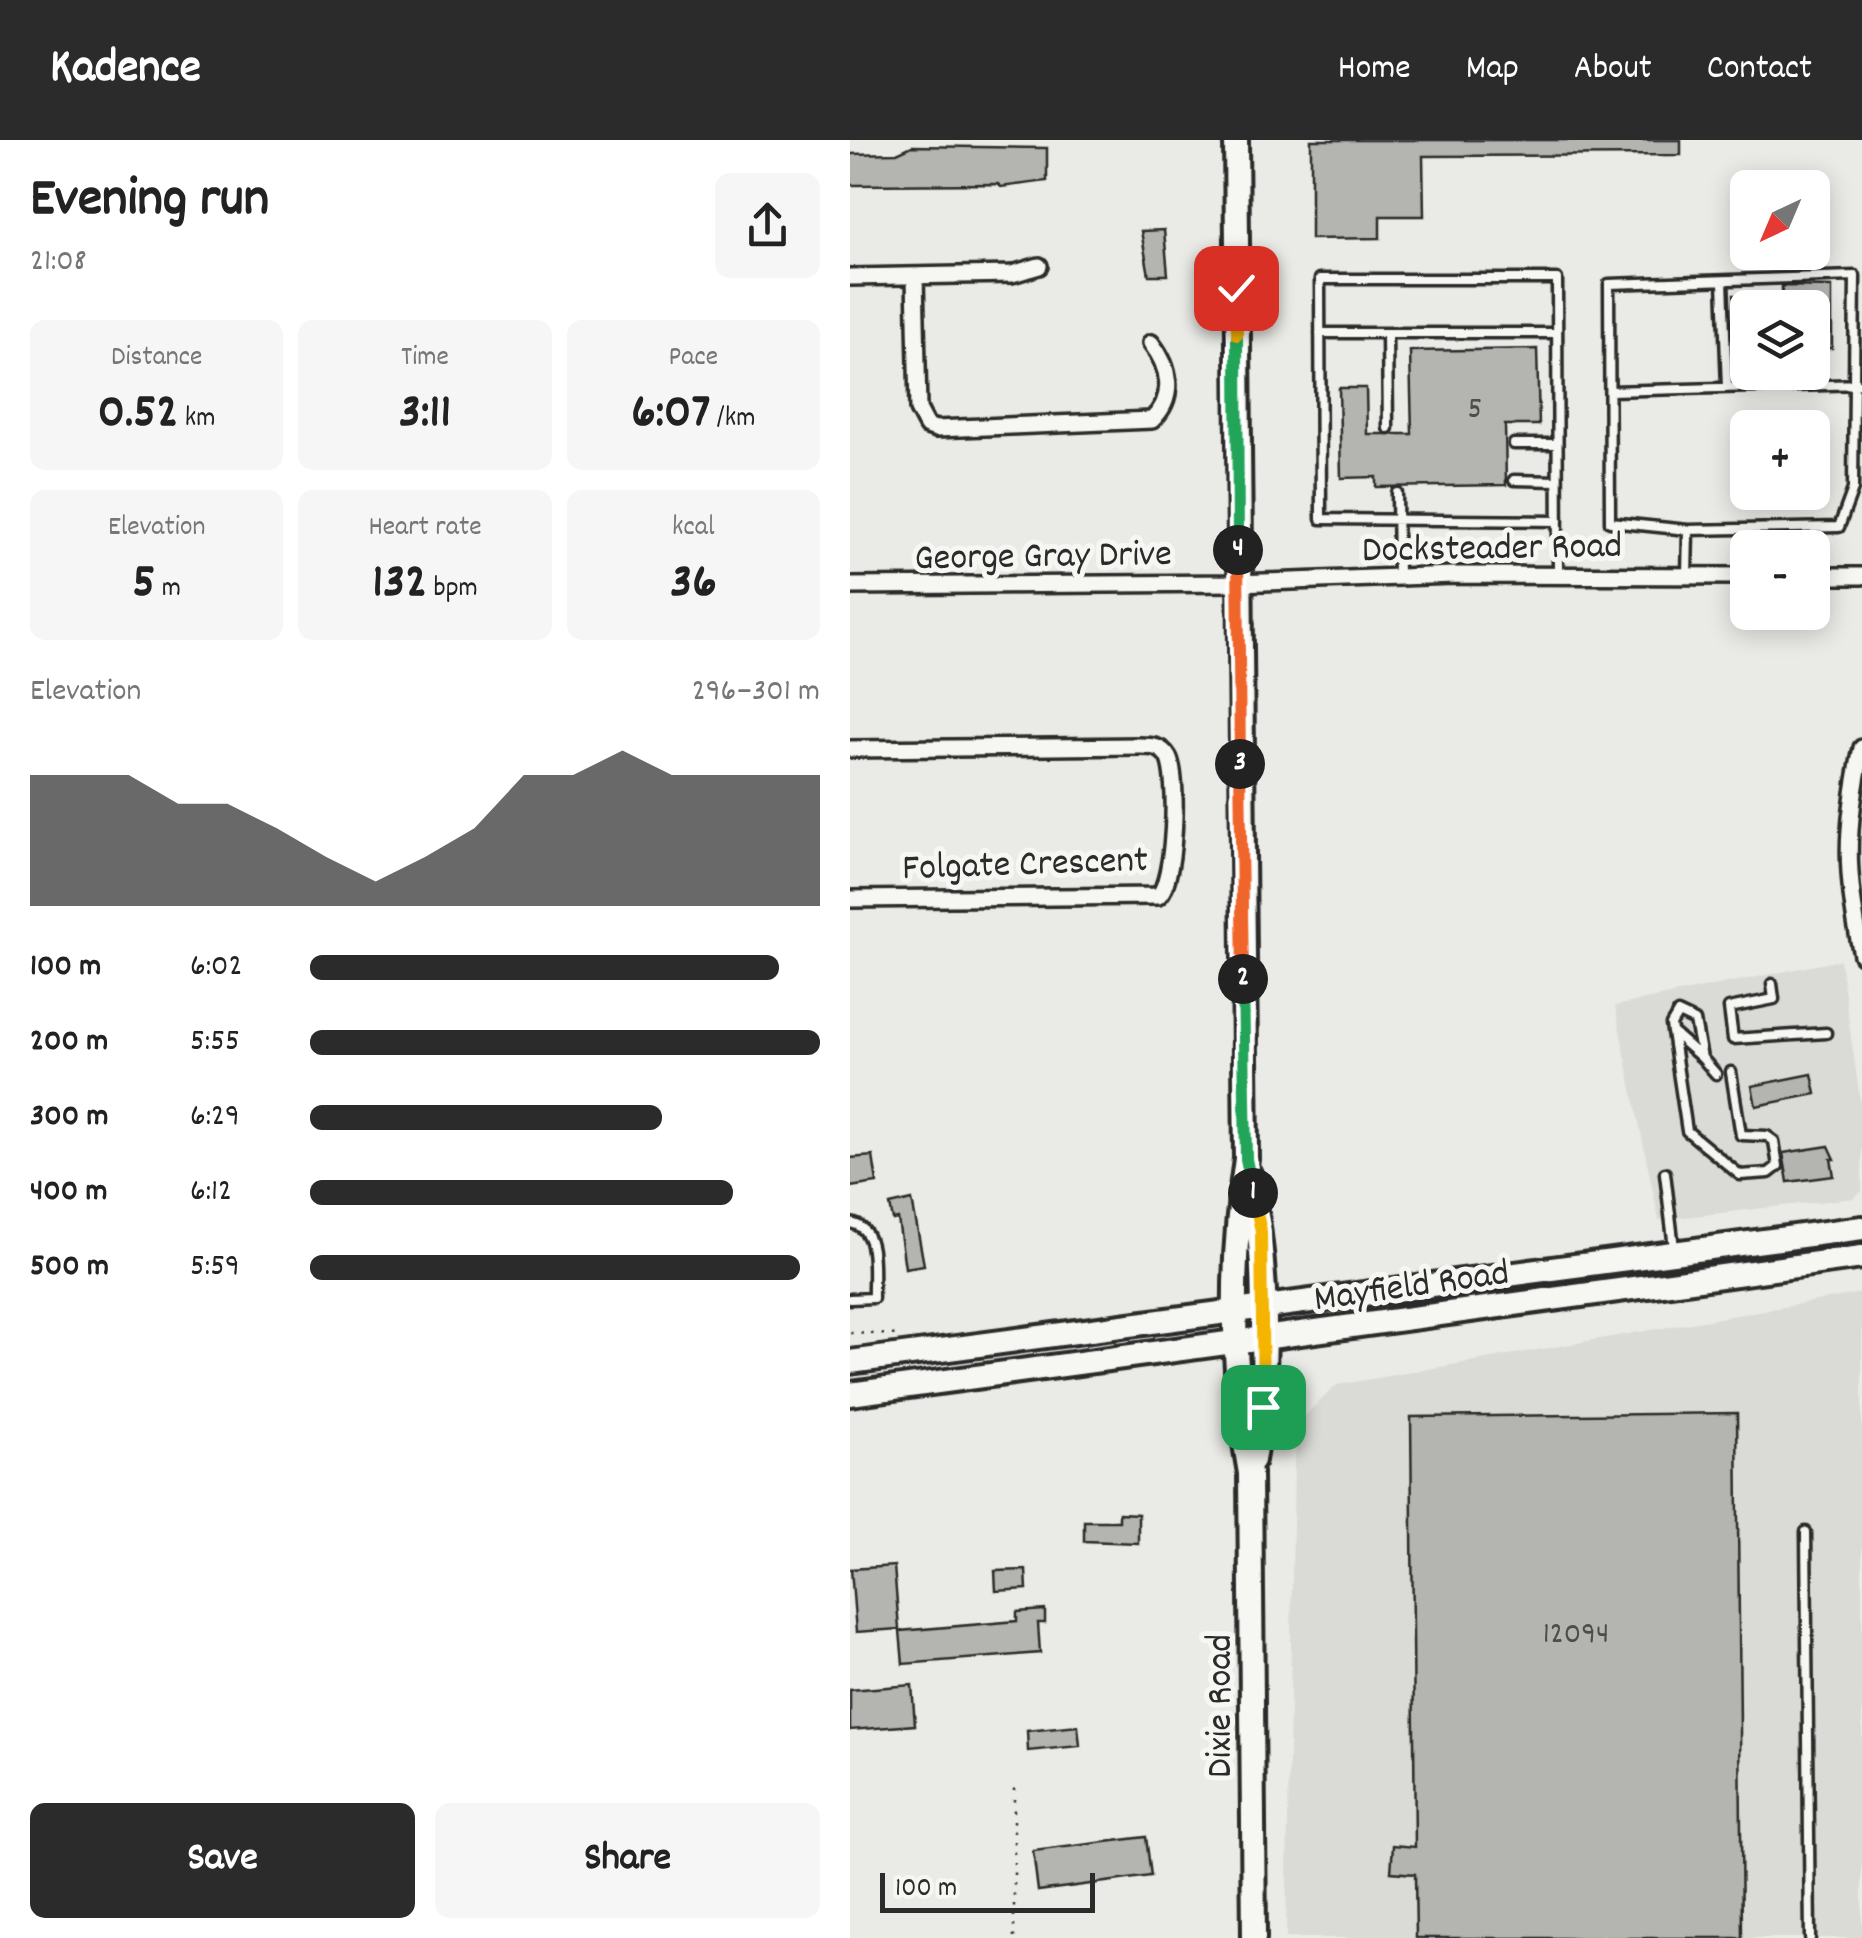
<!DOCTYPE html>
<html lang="en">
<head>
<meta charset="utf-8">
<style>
	body { margin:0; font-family:Dekko,sans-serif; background:#f6f6f6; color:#222; height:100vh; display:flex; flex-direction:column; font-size:38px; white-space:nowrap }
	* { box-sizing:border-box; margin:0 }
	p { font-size:32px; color:#767676 }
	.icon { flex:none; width:55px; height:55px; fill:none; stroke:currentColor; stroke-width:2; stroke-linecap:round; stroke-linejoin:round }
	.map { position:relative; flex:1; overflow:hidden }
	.sheet { display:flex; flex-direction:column; background:#fff; width:850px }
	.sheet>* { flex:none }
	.needle { width:65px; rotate:224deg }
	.controls { position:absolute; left:880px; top:30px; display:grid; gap:20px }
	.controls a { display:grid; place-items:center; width:100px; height:100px; border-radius:15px; background:#fff; box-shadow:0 5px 25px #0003; font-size:50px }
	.scale { position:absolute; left:30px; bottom:25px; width:215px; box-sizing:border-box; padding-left:10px; border:5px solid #2b2b2b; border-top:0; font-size:28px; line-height:35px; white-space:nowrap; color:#2b2b2b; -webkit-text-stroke:8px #f6f6f2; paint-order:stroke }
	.pin { position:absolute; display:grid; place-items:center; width:85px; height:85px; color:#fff; margin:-42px; border-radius:20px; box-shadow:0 5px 15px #0006 }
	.km { position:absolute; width:50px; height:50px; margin:-25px; border-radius:50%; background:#222; color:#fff; font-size:28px; line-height:50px; text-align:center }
	.round { display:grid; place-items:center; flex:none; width:105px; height:105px; border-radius:15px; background:#f6f6f6 }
	.headline { display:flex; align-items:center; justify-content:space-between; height:170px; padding:0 30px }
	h1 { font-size:55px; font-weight:800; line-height:75px }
	.figures { display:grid; grid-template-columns:repeat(3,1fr); gap:15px; height:170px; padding:10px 30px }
	.figures div { display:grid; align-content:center; border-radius:15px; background:#f6f6f6; text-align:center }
	.figures b { font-size:50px; font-weight:800 }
	.figures small { font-size:28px; font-weight:400 }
	.figures p { font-size:28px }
	.chart { height:280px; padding:20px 30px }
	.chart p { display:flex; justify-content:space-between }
	.chart svg { width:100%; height:180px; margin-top:10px; fill:#2b2b2b; opacity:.7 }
	.action { display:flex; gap:20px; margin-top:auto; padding:20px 30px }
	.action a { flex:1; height:115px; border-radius:15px; background:#2b2b2b; color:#fff; font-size:40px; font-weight:800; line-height:115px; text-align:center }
	.action a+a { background:#f6f6f6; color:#222 }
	ul { padding:0 30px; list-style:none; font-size:32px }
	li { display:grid; grid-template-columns:160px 120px 1fr; align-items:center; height:75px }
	li i { height:25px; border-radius:12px; background:#2b2b2b }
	header { display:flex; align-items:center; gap:60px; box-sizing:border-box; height:140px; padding:0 50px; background:#2b2b2b; color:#fff }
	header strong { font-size:48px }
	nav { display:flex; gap:55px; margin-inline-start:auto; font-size:35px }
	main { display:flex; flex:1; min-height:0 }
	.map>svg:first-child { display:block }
	.built { fill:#dadad6 }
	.building { fill:#b4b4b1; stroke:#2b2b2b; stroke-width:2.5 }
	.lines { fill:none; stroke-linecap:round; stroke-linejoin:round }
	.service-casing { stroke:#2b2b2b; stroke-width:15 }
	.minor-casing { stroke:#2b2b2b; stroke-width:22 }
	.secondary-casing { stroke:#2b2b2b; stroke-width:30 }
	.path { stroke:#2b2b2b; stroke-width:2.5; stroke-dasharray:2.5 8; stroke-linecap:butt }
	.service { stroke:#f6f6f2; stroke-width:8 }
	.minor { stroke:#f6f6f2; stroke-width:15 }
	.secondary { stroke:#f6f6f2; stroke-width:22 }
	.split-1-casing { stroke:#fff; stroke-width:20 }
	.split-2-casing { stroke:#fff; stroke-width:20 }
	.split-3-casing { stroke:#fff; stroke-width:20 }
	.split-4-casing { stroke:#fff; stroke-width:20 }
	.split-5-casing { stroke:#fff; stroke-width:20 }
	.split-6-casing { stroke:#fff; stroke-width:20 }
	.split-1 { stroke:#f5b400; stroke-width:12 }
	.split-2 { stroke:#22a559; stroke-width:12 }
	.split-3 { stroke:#f0652b; stroke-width:12 }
	.split-4 { stroke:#f0652b; stroke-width:12 }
	.split-5 { stroke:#22a559; stroke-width:12 }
	.split-6 { stroke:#f5b400; stroke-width:12 }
	.labels { text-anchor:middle; stroke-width:10; stroke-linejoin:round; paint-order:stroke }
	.number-label { font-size:32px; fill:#4d4d4c }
	.street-label { font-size:38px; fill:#2b2b2b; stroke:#f6f6f2 }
</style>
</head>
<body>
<header>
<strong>Kadence</strong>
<nav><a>Home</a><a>Map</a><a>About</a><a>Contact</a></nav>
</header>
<main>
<section class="sheet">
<div class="headline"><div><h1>Evening run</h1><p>21:08</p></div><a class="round"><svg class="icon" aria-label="share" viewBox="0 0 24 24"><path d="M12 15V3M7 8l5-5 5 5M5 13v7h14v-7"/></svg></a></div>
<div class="figures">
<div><p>Distance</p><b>0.52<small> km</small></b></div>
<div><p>Time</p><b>3:11</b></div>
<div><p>Pace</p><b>6:07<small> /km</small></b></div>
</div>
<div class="figures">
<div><p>Elevation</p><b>5<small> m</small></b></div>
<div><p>Heart rate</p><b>132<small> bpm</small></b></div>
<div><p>kcal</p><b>36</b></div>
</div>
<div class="chart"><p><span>Elevation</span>296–301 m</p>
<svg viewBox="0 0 160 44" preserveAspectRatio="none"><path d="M0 44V12L10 12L20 12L30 19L40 19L50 25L60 32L70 38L80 32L90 25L100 12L110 12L120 6L130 12L140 12L150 12L160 12V44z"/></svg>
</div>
<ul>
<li><b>100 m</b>6:02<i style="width:92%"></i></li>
<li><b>200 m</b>5:55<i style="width:100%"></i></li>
<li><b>300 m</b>6:29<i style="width:69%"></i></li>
<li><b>400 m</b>6:12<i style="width:83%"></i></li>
<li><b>500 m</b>5:59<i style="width:96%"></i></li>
</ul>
<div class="action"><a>Save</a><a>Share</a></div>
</section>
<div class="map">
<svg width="1012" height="1798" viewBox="0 0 1012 1798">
	<rect width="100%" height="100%" fill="#eaeae6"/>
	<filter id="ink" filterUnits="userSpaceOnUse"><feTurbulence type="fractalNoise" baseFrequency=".01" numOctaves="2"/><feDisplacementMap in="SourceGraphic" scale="20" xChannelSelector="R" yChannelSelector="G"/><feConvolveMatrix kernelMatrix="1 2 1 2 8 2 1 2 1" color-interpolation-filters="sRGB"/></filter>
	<g filter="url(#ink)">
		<path class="built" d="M990 820 1012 974V1051L1004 1058 809 1080 765 866Z
			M1012 1153V1798H436L444 1321 452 1278 487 1245Z"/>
		<path class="building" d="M461 0H831V15L573 16 574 76H530V98L461 99Z
			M62 6 197 8V41L151 47 148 44 0 45V14L47 13Z
			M314 90 318 135H299L291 91Z
			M932 146 982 147V208H962V168H898V210H884V155L932 156Z
			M687 209 689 285H655L656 345 526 347V337L491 338 489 248H516L517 294H562L560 211Z
			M962 934 966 954 906 966 902 946Z
			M979 1006 985 1019H981L984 1036 938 1042 933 1013Z
			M23 1016 27 1043 0 1047V1018Z
			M62 1060 74 1125 55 1128 48 1079 43 1080 40 1065Z
			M887 1273 892 1798H566L565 1734 541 1732 543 1705 565 1707 561 1277Z
			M269 1373 288 1374V1403L234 1401V1381H269Z
			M44 1426 49 1489 6 1492 1 1429Z
			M176 1430 177 1449 146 1451 145 1431Z
			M195 1470V1483H188L190 1513 53 1524 50 1491 167 1481V1472Z
			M62 1545 65 1585 0 1590V1550Z
			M228 1586 230 1606 178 1611 177 1591Z
			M296 1697 301 1736 188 1751 183 1711Z"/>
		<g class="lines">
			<defs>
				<path id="service" d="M873 141 877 247
					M470 193H707
					M537 193 538 288
					M760 251 1012 244
					M664 304H707
					M664 340 707 341
					M547 353 548 437
					M708 381 471 379 470 139H707L708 435
					M837 436 838 390 760 382 759 144 1005 136 1003 349 989 387 838 390
					M922 844 924 859 879 868 883 899 976 893
					M822 892 852 918
					M866 934 852 918 845 881 828 873 821 885 837 991 890 1035 919 1033 928 1026 924 1001 917 996 891 995 881 932
					M815 1033 824 1108
					M0 1083C30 1087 22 1134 23 1158L0 1159
					M956 1392 960 1798"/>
				<path id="minor" d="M65 136 68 269 77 286 86 289 302 280C326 257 320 227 301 203
					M0 137 162 134 189 126
					M962 436H1012
					M0 446 388 443 604 435 898 436
					M1012 608C995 691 995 732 1012 815
					M0 609 290 606C301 606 312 606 318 617 329 636 325 743 308 756L0 759"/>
				<path id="secondary" d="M386 0 396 1019C380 1124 381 1229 400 1333L404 1798
					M399 1034C418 1126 421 1227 403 1320
					M0 1222 1012 1088
					M0 1254 1012 1117"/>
			</defs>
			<use href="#service" class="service-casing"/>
			<use href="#minor" class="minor-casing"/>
			<use href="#secondary" class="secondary-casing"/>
			<path class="path" d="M0 1193 51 1195
				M164 1798V1646"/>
			<use href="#service" class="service"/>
			<use href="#minor" class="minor"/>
			<use href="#secondary" class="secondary"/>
		</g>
	</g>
	<g class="lines" filter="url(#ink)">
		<defs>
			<path id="split-1" d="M403 1053 411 1092 413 1267"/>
			<path id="split-2" d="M393 839 396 1019 403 1053"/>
			<path id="split-3" d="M390 624 393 839"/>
			<path id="split-4" d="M388 410 390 624"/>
			<path id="split-5" d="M387 195 388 410"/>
			<path id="split-6" d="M386 148 387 195"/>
		</defs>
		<use href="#split-1" class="split-1-casing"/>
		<use href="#split-2" class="split-2-casing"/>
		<use href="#split-3" class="split-3-casing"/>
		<use href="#split-4" class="split-4-casing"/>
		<use href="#split-5" class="split-5-casing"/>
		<use href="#split-6" class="split-6-casing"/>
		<use href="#split-1" class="split-1"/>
		<use href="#split-2" class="split-2"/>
		<use href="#split-3" class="split-3"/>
		<use href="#split-4" class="split-4"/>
		<use href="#split-5" class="split-5"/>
		<use href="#split-6" class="split-6"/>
	</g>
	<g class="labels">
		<g class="number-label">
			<text x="625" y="277">5</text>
			<text x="726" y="1502">12094</text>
		</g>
		<g class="street-label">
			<text transform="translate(642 405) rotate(-1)" y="13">Docksteader Road</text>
			<text transform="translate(193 413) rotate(-1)" y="13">George Gray Drive</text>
			<text transform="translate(175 721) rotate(-2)" y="13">Folgate Crescent</text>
			<text transform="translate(561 1143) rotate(-8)" y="13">Mayfield Road</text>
			<text transform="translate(367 1566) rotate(-90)" y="13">Dixie Road</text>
		</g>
	</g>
</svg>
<div class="controls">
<a><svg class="needle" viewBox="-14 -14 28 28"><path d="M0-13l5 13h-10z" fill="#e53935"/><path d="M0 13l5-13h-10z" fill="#767676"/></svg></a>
<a><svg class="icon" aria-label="layers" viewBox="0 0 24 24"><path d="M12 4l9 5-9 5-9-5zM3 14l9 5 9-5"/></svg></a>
<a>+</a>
<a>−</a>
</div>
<div class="scale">100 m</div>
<div class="pin" style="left:413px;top:1267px;background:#1e9e55"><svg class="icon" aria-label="arrive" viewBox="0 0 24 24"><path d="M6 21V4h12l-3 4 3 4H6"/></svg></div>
<div class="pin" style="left:386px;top:148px;background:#d93025"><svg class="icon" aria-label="check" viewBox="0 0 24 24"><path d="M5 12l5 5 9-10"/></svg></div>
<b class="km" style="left:403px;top:1053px">1</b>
<b class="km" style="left:393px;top:839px">2</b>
<b class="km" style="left:390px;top:624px">3</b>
<b class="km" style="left:388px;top:410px">4</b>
</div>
</main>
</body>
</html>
